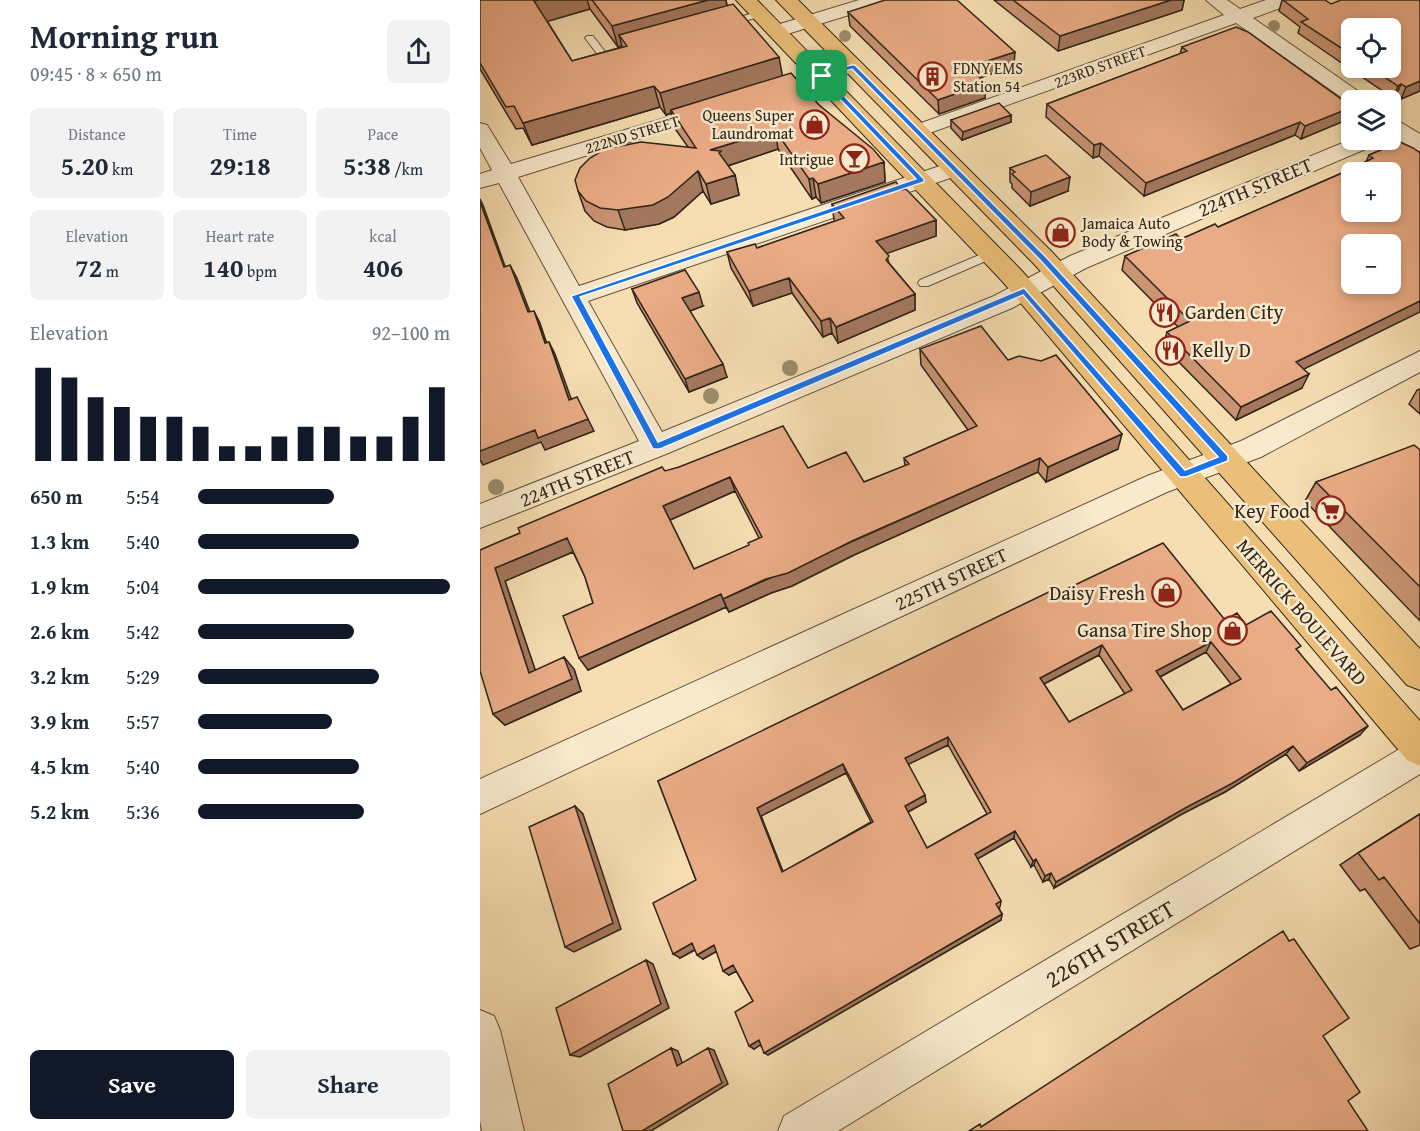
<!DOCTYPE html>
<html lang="en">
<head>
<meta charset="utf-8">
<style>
	body { margin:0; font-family:"Gentium Book Plus",serif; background:#f2f2f3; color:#1f2937; height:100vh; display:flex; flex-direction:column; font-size:22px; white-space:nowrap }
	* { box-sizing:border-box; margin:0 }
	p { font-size:20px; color:#747a83 }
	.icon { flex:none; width:33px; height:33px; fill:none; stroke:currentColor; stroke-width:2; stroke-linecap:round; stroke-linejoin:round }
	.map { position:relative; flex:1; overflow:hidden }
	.drawer { display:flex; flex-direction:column; background:#fff; width:480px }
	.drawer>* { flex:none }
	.fabs { position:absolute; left:861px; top:18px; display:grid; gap:12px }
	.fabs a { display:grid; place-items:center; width:60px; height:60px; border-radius:9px; background:#fff; box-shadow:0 3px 9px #0003; font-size:30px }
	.pin { position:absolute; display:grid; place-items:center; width:51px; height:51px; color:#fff; margin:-26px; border-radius:12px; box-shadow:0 3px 9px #0006 }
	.round { display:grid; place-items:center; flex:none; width:63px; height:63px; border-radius:9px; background:#f2f2f3 }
	.overview { display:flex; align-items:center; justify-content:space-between; height:102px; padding:0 30px }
	h1 { font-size:33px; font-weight:800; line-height:45px }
	.stats { display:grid; grid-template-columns:repeat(3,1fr); gap:9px; height:102px; padding:6px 30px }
	.stats div { display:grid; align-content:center; border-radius:9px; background:#f2f2f3; text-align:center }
	.stats b { font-size:26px; font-weight:800 }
	.stats small { font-size:16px; font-weight:400 }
	.stats p { font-size:16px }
	.chart { height:168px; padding:12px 30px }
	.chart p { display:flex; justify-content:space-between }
	.chart svg { width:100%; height:108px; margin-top:6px; stroke:#111827; stroke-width:6 }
	.action { display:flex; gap:12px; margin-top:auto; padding:12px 30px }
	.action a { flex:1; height:69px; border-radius:9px; background:#111827; color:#fff; font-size:24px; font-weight:800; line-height:69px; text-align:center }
	.action a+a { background:#f2f2f3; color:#1f2937 }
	ul { padding:0 30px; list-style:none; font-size:20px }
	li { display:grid; grid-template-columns:96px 72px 1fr; align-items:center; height:45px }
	li i { height:15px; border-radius:8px; background:#111827 }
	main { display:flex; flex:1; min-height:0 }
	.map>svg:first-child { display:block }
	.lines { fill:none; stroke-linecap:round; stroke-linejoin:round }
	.lane-casing { stroke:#62533f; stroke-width:2 }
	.street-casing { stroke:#62533f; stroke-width:2 }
	.primary-casing { stroke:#302519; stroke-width:2 }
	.lane { fill:#f9eacd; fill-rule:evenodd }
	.street { fill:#f9eacd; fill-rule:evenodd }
	.primary { fill:#ebbf79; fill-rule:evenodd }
	.tree { fill:#9c8e6e }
	.wall { fill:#c99473; stroke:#302519; stroke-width:1.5; fill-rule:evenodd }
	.shaded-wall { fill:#a4785e; stroke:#302519; stroke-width:1.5 }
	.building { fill:#eaac86; stroke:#302519; stroke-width:1.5; fill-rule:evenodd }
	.route { fill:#1a73e8; stroke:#fff; stroke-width:1.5; fill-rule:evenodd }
	.labels { text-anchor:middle; stroke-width:5; stroke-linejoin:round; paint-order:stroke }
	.far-street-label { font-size:16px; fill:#302519; stroke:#f9eacd }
	.far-poi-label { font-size:16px; fill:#302519; stroke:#f9eacd; text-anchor:start }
	.street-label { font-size:20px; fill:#302519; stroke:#f9eacd }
	.poi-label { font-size:20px; fill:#302519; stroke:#f9eacd; text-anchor:end }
	.near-street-label { font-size:24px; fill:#302519; stroke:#f9eacd }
</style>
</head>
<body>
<main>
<section class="drawer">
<div class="overview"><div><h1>Morning run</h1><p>09:45 · 8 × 650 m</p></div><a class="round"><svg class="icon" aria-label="share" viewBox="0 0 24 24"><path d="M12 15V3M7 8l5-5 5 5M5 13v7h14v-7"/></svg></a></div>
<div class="stats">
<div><p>Distance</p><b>5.20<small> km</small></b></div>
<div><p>Time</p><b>29:18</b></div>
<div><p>Pace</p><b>5:38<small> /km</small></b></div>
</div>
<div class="stats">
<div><p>Elevation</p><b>72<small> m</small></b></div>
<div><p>Heart rate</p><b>140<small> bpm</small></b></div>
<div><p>kcal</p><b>406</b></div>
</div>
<div class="chart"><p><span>Elevation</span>92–100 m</p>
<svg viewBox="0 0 160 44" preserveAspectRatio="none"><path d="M5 44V6M15 44V10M25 44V18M35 44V22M45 44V26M55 44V26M65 44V30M75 44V38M85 44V38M95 44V34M105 44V30M115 44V30M125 44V34M135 44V34M145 44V26M155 44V14"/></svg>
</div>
<ul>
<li><b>650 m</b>5:54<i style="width:54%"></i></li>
<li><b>1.3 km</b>5:40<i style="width:64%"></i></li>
<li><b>1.9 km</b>5:04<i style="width:100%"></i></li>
<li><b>2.6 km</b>5:42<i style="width:62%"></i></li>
<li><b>3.2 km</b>5:29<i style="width:72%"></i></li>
<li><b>3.9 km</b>5:57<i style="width:53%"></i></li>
<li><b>4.5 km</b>5:40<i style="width:64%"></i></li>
<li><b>5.2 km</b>5:36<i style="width:66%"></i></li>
</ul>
<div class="action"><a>Save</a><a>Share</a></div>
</section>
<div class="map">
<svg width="940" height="1131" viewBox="0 0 940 1131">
	<rect width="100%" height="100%" fill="#f6deb2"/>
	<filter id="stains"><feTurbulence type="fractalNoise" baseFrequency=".00333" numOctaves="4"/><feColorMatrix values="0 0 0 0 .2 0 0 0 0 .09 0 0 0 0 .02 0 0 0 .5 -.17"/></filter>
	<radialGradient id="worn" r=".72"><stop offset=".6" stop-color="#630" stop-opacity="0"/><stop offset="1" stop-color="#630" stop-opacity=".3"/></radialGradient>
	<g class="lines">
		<defs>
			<path id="lane" d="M280 11 283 12V16L245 26 240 23Z
				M107 36H113L126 53 138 50 143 53 127 59H121L105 38Z
				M511 250 517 254 515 257 448 286H440L438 283 440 280Z"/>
			<path id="street" d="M379 0H407L405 4 304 35H290L287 31 290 27Z
				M726 0H747L760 9 786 0H813L811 4 773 18 885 96 888 100H872L871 104 756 23 444 135 437 137 430 135 426 131 430 127 744 15Z
				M373 60 380 62 383 66 380 70 281 101 274 99 271 95 274 91Z
				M232 104 239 106 242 110 239 114 38 177 99 286 466 164 474 162 482 164 485 169 482 174 108 301 182 432 514 296 590 256 872 139 898 140 895 145 606 268 532 308 186 454 0 528V504L159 441 19 183 0 188V174L12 170 0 148V123L7 125 31 164Z
				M910 118 917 120 940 134V151L932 149 910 134Z
				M940 351V372L781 457 687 492 0 814V779L667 476 761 441Z
				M940 739V774L358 1131H298L304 1116 928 744Z
				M0 1010 14 1016 20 1030 44 1131H2L0 1121Z"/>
			<path id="primary" d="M256 0H277L541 270 940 721V766L927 760 523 282Z
				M296 0H318L573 253 940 649V690L927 685 555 265Z"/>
		</defs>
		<use href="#lane" class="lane-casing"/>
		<use href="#street" class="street-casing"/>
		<use href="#primary" class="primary-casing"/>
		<use href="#lane" class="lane"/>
		<use href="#street" class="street"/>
		<use href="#primary" class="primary"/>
	</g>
	<g class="tree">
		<circle cx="794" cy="26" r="6"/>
		<circle cx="365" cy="36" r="6"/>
		<circle cx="310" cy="368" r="8"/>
		<circle cx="231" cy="396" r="8"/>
		<circle cx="16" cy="487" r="8"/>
	</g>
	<path class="wall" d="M0 0H246L247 6 302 76 339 105 404 162 405 182 341 203 336 197 332 199 298 149 248 166 255 175 259 195 231 204 223 191 194 217 179 224 145 230 127 227 114 221 105 211 98 191 208 147 196 130 191 113 186 115 180 107 52 145 43 128 36 129 0 69ZM110 9 138 47H142L92 61 67 21Z
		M514 0H704L702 10 578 51Z
		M802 0H845L940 91 921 99 916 96 913 98 818 33 820 27 799 11ZM872 28 910 68H872Z
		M368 12 534 66 499 78 505 98 459 114 370 26Z
		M702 47 867 107 870 108 864 121 821 139 815 135 664 196 619 156 613 158 566 117 567 104 700 54Z
		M531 115V122L482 140 471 128V120Z
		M920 142 824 369 822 388 756 420 683 346 687 332 698 327 642 270 645 256 738 227 869 170 886 162 889 155Z
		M530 168 588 191 550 206 532 188V184L530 182Z
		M422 190 456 220V236L406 253 409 263 435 294V310L358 343 352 333 343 337 312 293 273 306 251 268 247 252 277 248 355 221 354 220 352 204Z
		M152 289 223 306 210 311 247 377 209 392 157 303Z
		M440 349 528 360 638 449 566 482 558 472 374 555 312 586 291 593 249 612 246 607 108 670 113 603 105 577 93 552 25 581 55 670 94 669 101 691 25 725 13 714 0 550 185 471 328 468 384 482 425 466 424 458 488 430 441 365ZM255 491 279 538 269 546 214 569 190 520Z
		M940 389V414L929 404 937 390Z
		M940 450V621L825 501 836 482Z
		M578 593 745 620 766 625 818 651 880 735 819 771 806 754 745 792 702 814 574 888 569 879 563 882 554 865 551 867 534 838 497 859 521 901 520 907 519 908 522 914 521 920 288 1055 280 1045 274 1049 273 1001 256 971 249 975 236 951 223 959 215 950 200 958 216 880 178 781ZM726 652 751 684 703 710 680 677ZM619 655 645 694 589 722 564 684ZM468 745 507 814 447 848 428 812 446 802 428 764ZM366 773 391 822 303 872 281 816Z
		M940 814V945L930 949 885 889 880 891 860 865 878 853Z"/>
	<path class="shaded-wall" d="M58 0H107L110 9 62 23 54 1Z
		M228 0H246L249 17 139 35 142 46 138 47 132 26Z
		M691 0H704L702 10 578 51 580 36Z
		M535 52 534 66 488 82V67Z
		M299 57 303 79 191 110V113L186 115 180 93Z
		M940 81V91L921 99 926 87Z
		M506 83 505 98 459 114 458 100Z
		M921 84 916 96 913 98 918 86Z
		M174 86 180 107 52 145 43 123Z
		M868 104 866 109 870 108 864 121 821 139 825 126Z
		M531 115V122L482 140 483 132Z
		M820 122 815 135 664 196 666 183Z
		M295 130 298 149 244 167 230 150Z
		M621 143 619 156 613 158 614 145Z
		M404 162 405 182 341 203 338 184Z
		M218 171 223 191 194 217 179 224 145 230 138 210Z
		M255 175 259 195 231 204 226 184Z
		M590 177 588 191 550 206 551 192Z
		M333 178 336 197 332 199 329 179Z
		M0 199 3 205 30 280 24 267 0 202Z
		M456 220V236L397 257 396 241Z
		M30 265 37 278 55 325 48 312Z
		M309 278 312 293 273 306 269 291Z
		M219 292 223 306 207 312 202 298Z
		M435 294V310L358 343 356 327Z
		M940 301V312L810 376 816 362Z
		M54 311 60 323 71 356 65 343Z
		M350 318 352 333 343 337 341 321Z
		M69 342 75 354 96 412 89 400Z
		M243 364 247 377 209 392 205 379Z
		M829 374 822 388 756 420 761 407Z
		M108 419 114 431 65 450 61 442 3 465 0 460V451L55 430Z
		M642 434 638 449 566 482 568 467Z
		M560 458 558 472 374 555 312 586 291 593 249 612 243 599Z
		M250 477 255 491 190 520 183 506Z
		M87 538 95 551 25 581 60 684 49 673 15 568Z
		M241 594 246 607 108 670 99 658Z
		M731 642 726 652 672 681 676 671Z
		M622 645 619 655 558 687 560 678Z
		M84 657 94 669 101 691 25 725 13 714Z
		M888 726 880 735 819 771 827 763Z
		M468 737V745L425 766V758Z
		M813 746 806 754 745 792 702 814 574 888 576 882Z
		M363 764 366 773 281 816 306 879 302 872 277 808Z
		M445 795 446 802 426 813 425 806Z
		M95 806 103 814 141 929 94 952 85 947Z
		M535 831 534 838 494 861 495 854Z
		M556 859 554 865 551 867 553 861Z
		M571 873 569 879 563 882 565 876Z
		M522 914 521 920 288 1055 284 1053Z
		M212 943 218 948 200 958 193 954Z
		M234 945 239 950 223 959 217 955Z
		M166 960 173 964 189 1008 100 1057 90 1055Z
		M253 965 258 970 249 975 243 971Z
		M279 1040 283 1043 274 1049 269 1046Z
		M191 1048 198 1051 204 1068 197 1066Z
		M228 1048 234 1050 248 1084 171 1131H162Z"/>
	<path class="building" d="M0 0H58L54 1 92 61 147 46 139 35 253 4 299 57 180 93 174 86 43 123 34 106 26 107 0 63Z
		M112 0H228L132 26Z
		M405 0H477L535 52 488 67 506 83 458 100 368 12Z
		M533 0H691L580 36Z
		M803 0H845L851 4 861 0H940V81L926 87 921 84 918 86 891 68H910V28H872V55L821 22 828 19Z
		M756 27 768 32 868 104 865 105 870 108 825 126 820 122 666 183 621 143 614 145 567 104 707 51 702 47Z
		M311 73 339 105 393 149 404 162 338 184 333 178 329 179 295 130 230 150 241 151 239 153 255 175 226 184 218 171 188 197 173 205 138 210 120 208 106 201 98 191 95 180 100 168 110 158 125 149 161 142 216 148 191 110Z
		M519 103 531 115 483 132 471 120Z
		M920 142 933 148 940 153V301L816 362 829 374 761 407 687 332 710 321 645 256 696 234 701 239 735 224 738 227 869 170 893 158 889 155ZM872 172H910V212H872ZM872 244H910V284H872Z
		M566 155 590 177 551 192 532 174 535 172 530 168Z
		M416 182 422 190 426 189 456 220 396 241 409 256 406 260 435 294 356 327 350 318 341 321 309 278 269 291 247 252 275 244 277 248 364 218 352 204Z
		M0 202 24 267 30 265 48 312 54 311 65 343 69 342 89 400 97 397 108 419 58 438 55 430 0 451Z
		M205 270 219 292 202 298 243 364 205 379 152 289Z
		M501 326 528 360 539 356 561 361 576 355 642 434 568 467 560 458 372 541 308 573 286 579 243 599 241 594 99 658 83 616 113 603 105 577 87 538 15 568 49 673 84 657 92 679 13 714 0 671V550L40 533 38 528 182 467 185 471 199 467 303 426 328 468 366 452 384 482 429 464 424 458 497 426 440 349ZM250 477 282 537 268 543 269 545 214 569 183 506Z
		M934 445 940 450V587L836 482Z
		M683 543 745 620 757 613 766 625 791 611 821 646 816 649 851 690 856 687 888 726 827 763 813 746 751 784 707 807 576 882 571 873 565 876 556 859 553 861 535 831 495 854 521 901 516 904 522 914 284 1053 279 1040 269 1046 255 1012 273 1001 253 965 243 971 234 945 217 955 212 943 193 954 173 903 216 880 178 781 575 589 578 593ZM731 642 761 679 703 710 676 671ZM622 645 652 690 589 722 560 678ZM468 737 511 812 447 848 425 806 445 795 425 758ZM363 764 393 822 302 872 277 808Z
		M95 806 133 923 85 947 49 827Z
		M940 814V924L904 877 899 880 878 853Z
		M803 931 809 941 814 939 869 1018 843 1036 880 1092 868 1101 888 1131H489L500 1124 501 1127Z
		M166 960 181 1004 90 1055 76 1008Z
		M191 1048 197 1066 228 1048 242 1083 162 1131H143L128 1084Z"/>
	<path class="route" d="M371 65H375L566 257 748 456V461L706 477H700L543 295 180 449H173L91 296 436 179 338 76ZM372 69 561 261 738 457 705 470 544 288 178 442 100 297 444 182V179L346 77Z"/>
	<defs>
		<symbol id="building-ring" viewBox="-11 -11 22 22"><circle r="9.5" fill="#f9eacd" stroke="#8f2418" stroke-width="1.5"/><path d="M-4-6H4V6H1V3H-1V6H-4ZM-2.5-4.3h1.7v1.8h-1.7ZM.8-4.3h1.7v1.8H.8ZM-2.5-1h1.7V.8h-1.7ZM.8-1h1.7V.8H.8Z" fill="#8f2418"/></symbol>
		<symbol id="shop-ring" viewBox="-11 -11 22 22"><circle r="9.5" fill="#f9eacd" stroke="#8f2418" stroke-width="1.5"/><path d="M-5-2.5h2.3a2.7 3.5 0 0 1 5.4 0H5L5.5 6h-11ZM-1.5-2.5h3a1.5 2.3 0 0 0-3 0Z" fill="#8f2418"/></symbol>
		<symbol id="bar-ring" viewBox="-11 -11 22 22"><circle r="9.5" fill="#f9eacd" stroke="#8f2418" stroke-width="1.5"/><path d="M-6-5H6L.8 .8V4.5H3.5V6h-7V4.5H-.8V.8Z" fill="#8f2418"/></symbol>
		<symbol id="restaurant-ring" viewBox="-11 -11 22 22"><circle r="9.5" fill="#f9eacd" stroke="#8f2418" stroke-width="1.5"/><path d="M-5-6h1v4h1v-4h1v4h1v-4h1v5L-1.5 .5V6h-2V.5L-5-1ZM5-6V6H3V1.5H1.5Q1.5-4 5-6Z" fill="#8f2418"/></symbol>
		<symbol id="supermarket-ring" viewBox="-11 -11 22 22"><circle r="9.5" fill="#f9eacd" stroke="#8f2418" stroke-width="1.5"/><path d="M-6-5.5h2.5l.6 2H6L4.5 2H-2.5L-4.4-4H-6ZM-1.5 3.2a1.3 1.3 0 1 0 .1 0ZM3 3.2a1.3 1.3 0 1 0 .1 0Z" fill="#8f2418"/></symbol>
	</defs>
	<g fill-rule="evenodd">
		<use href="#building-ring" x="436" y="60" width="33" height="33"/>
		<use href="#shop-ring" x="318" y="108" width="33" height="33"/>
		<use href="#bar-ring" x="358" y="142" width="33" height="33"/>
		<use href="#shop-ring" x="564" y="216" width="33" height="33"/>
		<use href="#restaurant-ring" x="668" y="296" width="33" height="33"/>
		<use href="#restaurant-ring" x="674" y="334" width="33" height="33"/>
		<use href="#supermarket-ring" x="834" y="494" width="33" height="33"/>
		<use href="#shop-ring" x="670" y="576" width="33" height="33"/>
		<use href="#shop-ring" x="736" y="614" width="33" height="33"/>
	</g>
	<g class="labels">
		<g class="far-street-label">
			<text transform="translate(620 66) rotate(-20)" y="6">223RD STREET</text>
			<text transform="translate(152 134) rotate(-17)" y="6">222ND STREET</text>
		</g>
		<g class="far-poi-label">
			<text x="473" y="74">FDNY EMS<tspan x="473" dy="18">Station 54</tspan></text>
			<text x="314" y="121" text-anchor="end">Queens Super<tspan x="314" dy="18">Laundromat</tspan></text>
			<text x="354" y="165" text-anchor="end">Intrigue</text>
			<text x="602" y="229">Jamaica Auto<tspan x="602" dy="18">Body &amp; Towing</tspan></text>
		</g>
		<g class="street-label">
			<text transform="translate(775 187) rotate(-23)" y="7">224TH STREET</text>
			<text transform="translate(97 478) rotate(-22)" y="7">224TH STREET</text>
			<text transform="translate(471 579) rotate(-25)" y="7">225TH STREET</text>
			<text transform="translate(822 612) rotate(49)" y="7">MERRICK BOULEVARD</text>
		</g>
		<g class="poi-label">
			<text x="705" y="319" text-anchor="start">Garden City</text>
			<text x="712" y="357" text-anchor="start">Kelly D</text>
			<text x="830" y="518">Key Food</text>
			<text x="665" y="600">Daisy Fresh</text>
			<text x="732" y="637">Gansa Tire Shop</text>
		</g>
		<g class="near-street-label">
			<text transform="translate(630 944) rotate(-31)" y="8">226TH STREET</text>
		</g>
	</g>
	<rect width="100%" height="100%" filter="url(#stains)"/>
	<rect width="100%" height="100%" fill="url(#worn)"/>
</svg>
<div class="fabs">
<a><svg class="icon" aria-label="locate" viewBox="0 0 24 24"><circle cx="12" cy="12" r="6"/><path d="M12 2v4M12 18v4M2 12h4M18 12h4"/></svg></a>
<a><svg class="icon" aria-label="layers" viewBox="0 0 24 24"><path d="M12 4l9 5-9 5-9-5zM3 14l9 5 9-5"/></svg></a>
<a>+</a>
<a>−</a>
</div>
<div class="pin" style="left:342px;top:76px;background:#1e9e55"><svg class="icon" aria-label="arrive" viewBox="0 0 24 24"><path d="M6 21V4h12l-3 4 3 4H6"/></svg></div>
</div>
</main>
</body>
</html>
